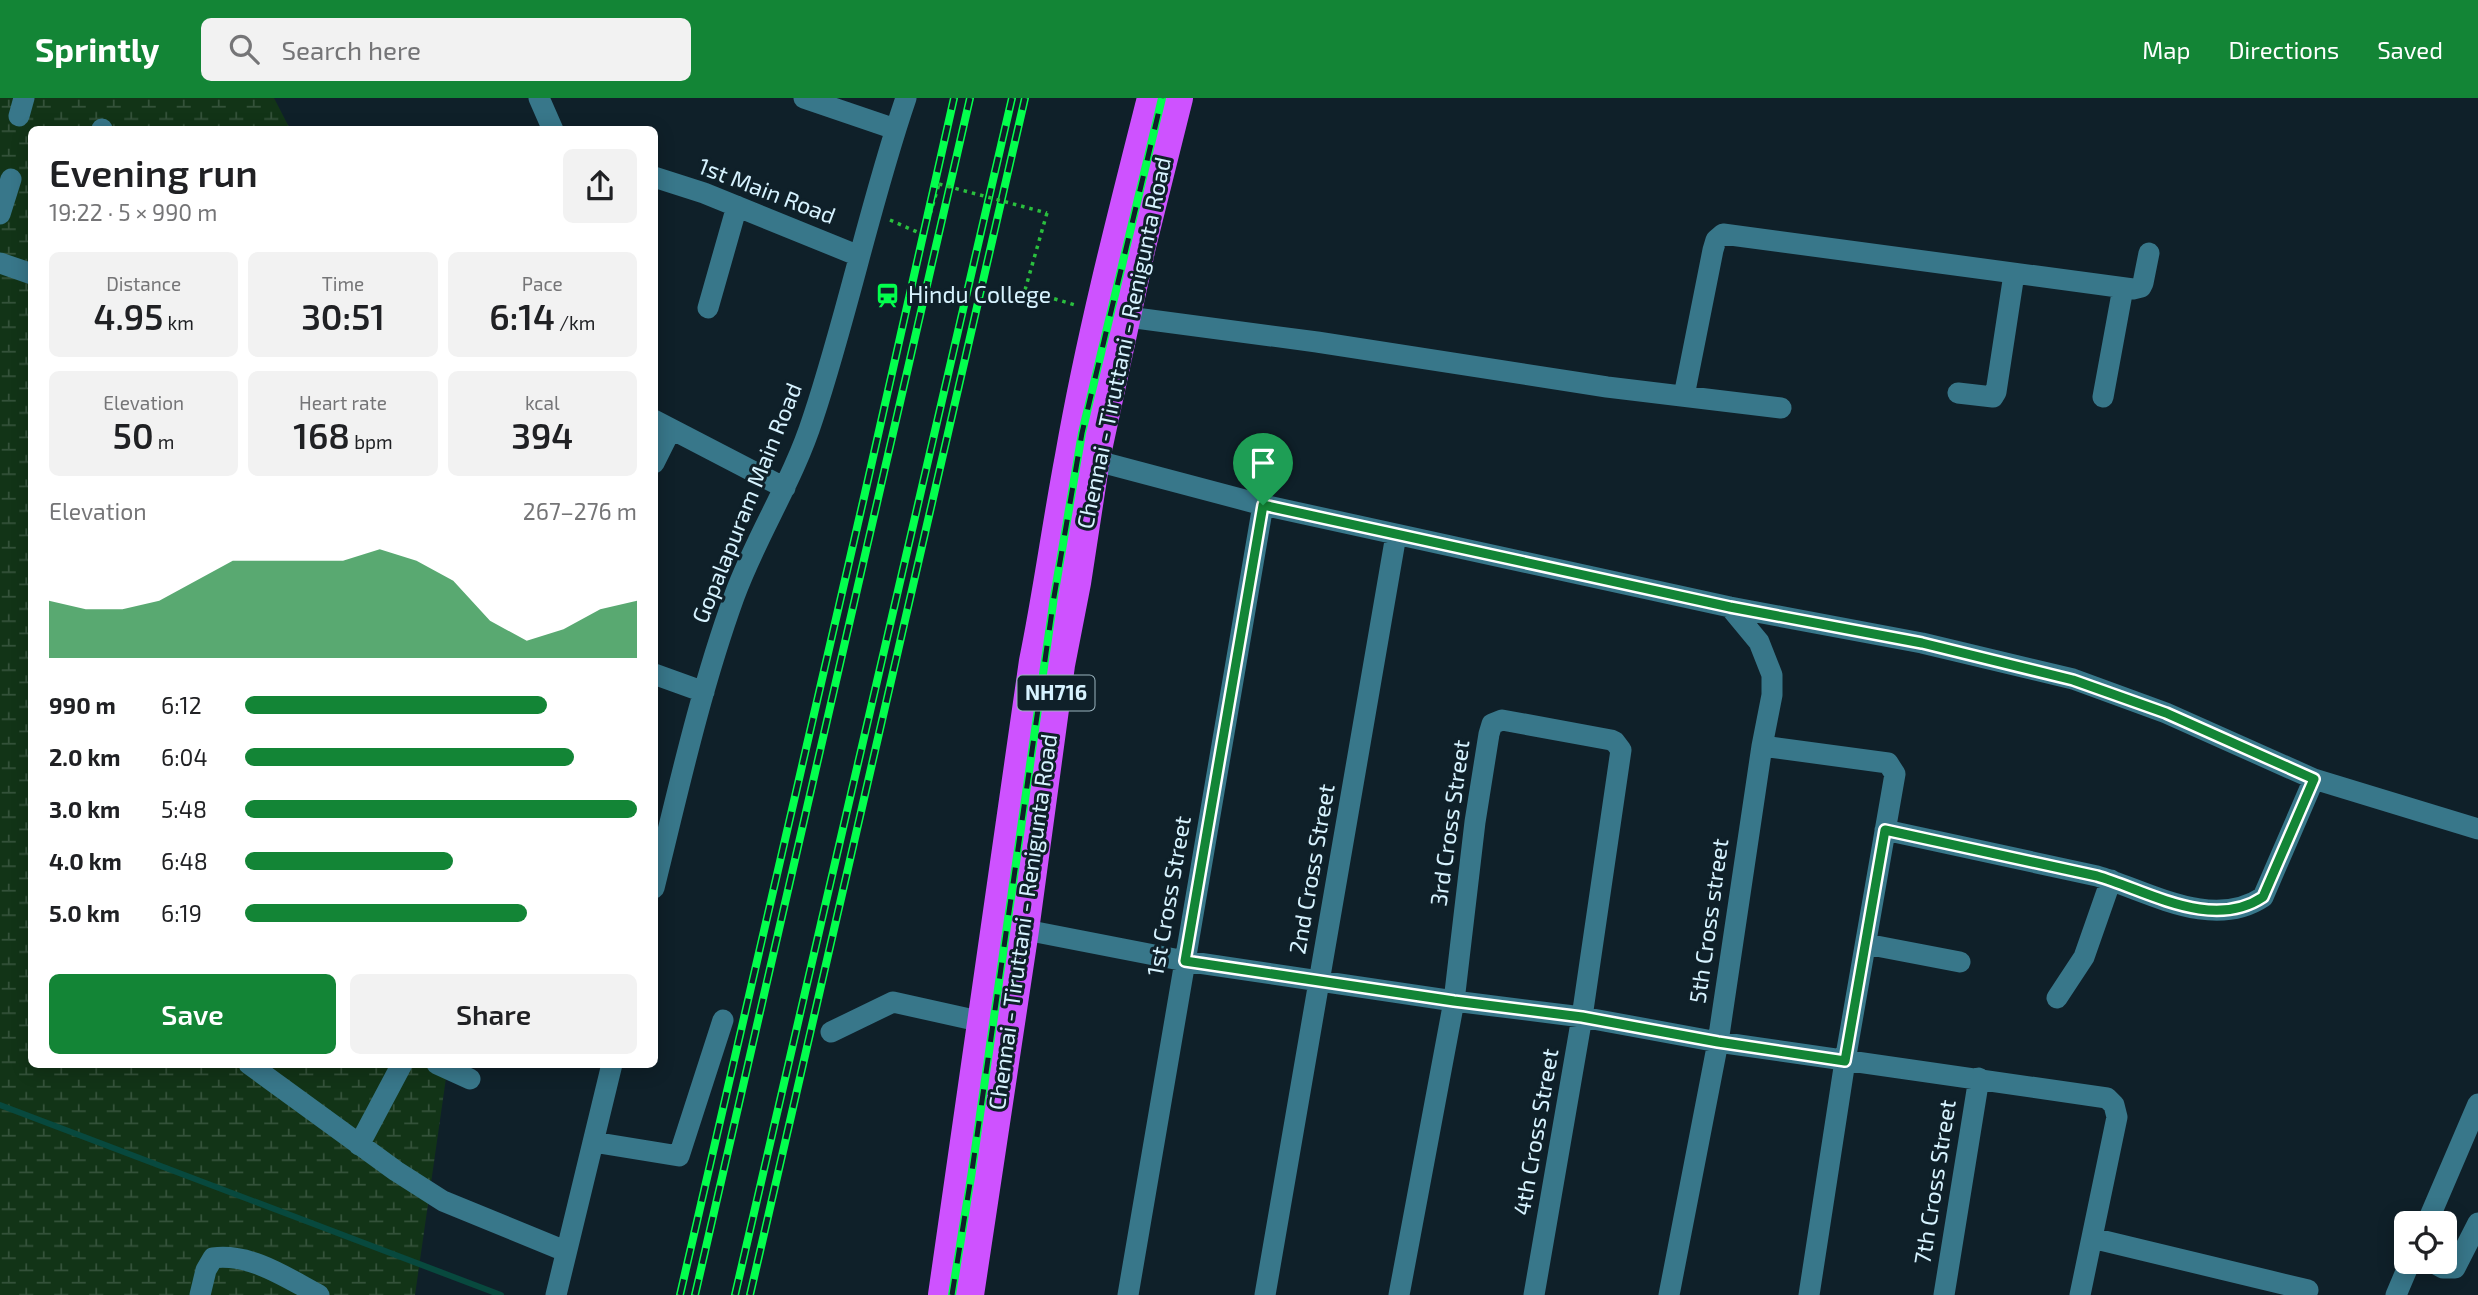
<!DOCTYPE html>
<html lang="en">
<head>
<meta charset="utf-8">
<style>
	body { margin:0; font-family:"Exo 2",sans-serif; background:#f2f2f2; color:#202124; height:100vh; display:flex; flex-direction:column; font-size:26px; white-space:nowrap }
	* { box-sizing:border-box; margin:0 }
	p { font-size:23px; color:#757577 }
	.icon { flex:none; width:38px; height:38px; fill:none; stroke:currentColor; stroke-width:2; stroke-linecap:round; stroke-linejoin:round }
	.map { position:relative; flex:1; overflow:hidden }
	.details { position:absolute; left:28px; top:28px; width:630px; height:942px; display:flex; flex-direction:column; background:#fff; border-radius:10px; box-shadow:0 4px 18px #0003 }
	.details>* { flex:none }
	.fabs { position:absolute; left:2394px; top:1113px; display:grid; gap:14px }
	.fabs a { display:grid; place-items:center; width:63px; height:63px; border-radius:10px; background:#fff; box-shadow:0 4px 18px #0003; font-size:35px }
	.pin { position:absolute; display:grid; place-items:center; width:60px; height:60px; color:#fff; margin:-72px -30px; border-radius:50% 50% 50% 0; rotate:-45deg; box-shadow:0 0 7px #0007 }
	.pin .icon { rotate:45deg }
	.round { display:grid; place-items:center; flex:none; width:74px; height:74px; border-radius:10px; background:#f2f2f2 }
	.head { display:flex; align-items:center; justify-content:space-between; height:119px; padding:0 21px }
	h1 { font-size:38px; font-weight:600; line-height:52px }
	.figures { display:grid; grid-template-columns:repeat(3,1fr); gap:10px; height:119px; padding:7px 21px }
	.figures div { display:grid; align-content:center; border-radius:10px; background:#f2f2f2; text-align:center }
	.figures b { font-size:35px; font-weight:600 }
	.figures small { font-size:19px; font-weight:400 }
	.figures p { font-size:19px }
	.chart { height:196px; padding:14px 21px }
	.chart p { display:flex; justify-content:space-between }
	.chart svg { width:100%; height:126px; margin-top:7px; fill:#138536; opacity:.7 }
	.action { display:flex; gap:14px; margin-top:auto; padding:14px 21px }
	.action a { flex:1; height:80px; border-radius:10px; background:#138536; color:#fff; font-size:28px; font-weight:600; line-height:80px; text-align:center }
	.action a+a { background:#f2f2f2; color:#202124 }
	ul { padding:0 21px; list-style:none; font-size:23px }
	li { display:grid; grid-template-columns:112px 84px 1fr; align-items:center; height:52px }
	li i { height:18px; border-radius:9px; background:#138536 }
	header { display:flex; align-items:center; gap:42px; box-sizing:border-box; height:98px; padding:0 35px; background:#138536; color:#fff }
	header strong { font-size:33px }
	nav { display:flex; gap:38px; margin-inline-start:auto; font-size:24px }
	.search { width:490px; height:63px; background:#f2f2f2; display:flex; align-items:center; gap:18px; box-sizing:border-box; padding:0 24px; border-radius:10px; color:#757577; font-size:26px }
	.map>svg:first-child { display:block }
	.wetland { fill:url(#wetland-marsh) }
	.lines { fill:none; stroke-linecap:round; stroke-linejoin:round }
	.stream { stroke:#08493e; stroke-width:6 }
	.path { stroke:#2ac03e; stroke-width:3.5; stroke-dasharray:3.5 5; stroke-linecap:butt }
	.minor { stroke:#38778a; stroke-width:21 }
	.highway { stroke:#ce52ff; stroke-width:30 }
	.rail-casing { stroke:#03ff4d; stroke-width:8 }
	.rail { stroke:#0f2029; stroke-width:5; stroke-dasharray:16; stroke-linecap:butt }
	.path-bridge { stroke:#2ac03e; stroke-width:3.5; stroke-dasharray:3.5 5; stroke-linecap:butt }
	.route-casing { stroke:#fff; stroke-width:14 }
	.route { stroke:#138536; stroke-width:9 }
	.labels { text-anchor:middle; stroke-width:6; stroke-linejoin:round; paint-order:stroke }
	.shield { fill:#0f2029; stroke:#9bb4bf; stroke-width:2 }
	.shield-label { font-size:21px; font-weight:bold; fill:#d7f3ff }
	.street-label { font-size:23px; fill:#d7f3ff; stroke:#0f2029 }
	.poi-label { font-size:23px; fill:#d7f3ff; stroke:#0f2029; text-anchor:start }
</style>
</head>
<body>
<header>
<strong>Sprintly</strong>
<div class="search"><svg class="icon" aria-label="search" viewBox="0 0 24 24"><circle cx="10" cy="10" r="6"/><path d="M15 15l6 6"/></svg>Search here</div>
<nav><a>Map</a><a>Directions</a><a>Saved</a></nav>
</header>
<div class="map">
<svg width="2478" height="1197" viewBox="0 0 2478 1197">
	<defs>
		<pattern id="wetland-marsh" width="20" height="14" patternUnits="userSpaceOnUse" patternTransform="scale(1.75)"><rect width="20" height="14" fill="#123417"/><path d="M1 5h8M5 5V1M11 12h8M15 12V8" fill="none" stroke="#34523a"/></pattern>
	</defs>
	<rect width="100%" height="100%" fill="#0f2029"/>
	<path class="wetland" d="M0 0H274L290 31 32 32V966H448L415 1197H0Z"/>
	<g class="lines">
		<path class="stream" d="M0 1007 501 1197"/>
		<path class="path" d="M1047 115 1025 192 1075 207
			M890 122 924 137 939 86"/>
		<path class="minor" d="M539 0 553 32
			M804 0 895 31
			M19 18 24 0
			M102 32V31
			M654 79 704 95 859 158
			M0 116 11 81
			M0 165 32 176
			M708 210 737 108
			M1113 217 1317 244 1607 289 1781 310
			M1958 295 1993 299 1996 294 2014 176
			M1684 298 1713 152 1716 142 1723 136 2133 191 2141 189 2143 185 2149 155
			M2103 299 2123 190
			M654 322 785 390
			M1082 359 1263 407 1730 509 1922 545 2073 581 2166 615 2314 681 2478 731
			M654 365 671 331
			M654 576 704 594
			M1762 648 1888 665 1895 676 1845 963 1809 1197
			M1885 732 2097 778C2148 793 2212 833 2263 799L2314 681
			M654 790C678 693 700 593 734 499 756 438 793 383 813 320 848 215 870 105 906 0
			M1010 829 1185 863 1454 903 1399 1197
			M1866 846 1960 864
			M2057 900 2084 859 2111 782
			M831 934 893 904 983 924
			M249 966 396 1073 443 1103 565 1153
			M437 966 470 981
			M593 1044 679 1058 723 922
			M359 1047 402 966
			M2427 1125 2478 1006
			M2092 1140 2308 1192
			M2432 1164 2443 1170H2455L2478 1125
			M200 1197 206 1172 213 1160C251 1155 287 1180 319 1197
			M556 1197 612 966
			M1128 1197 1263 407
			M1265 1197 1396 437
			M1534 1197 1582 919 1621 652 1615 644 1611 642 1502 622 1492 626 1489 636 1475 724 1454 903 1582 919 1718 944 2107 1000 2114 1007 2117 1019 2080 1197
			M1669 1197 1718 944 1762 648 1772 597V577L1759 544 1730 509
			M1944 1197 1979 980
			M2396 1197 2410 1164"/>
		<path class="highway" d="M943 1197 1034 563C1048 495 1057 426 1070 358 1091 238 1122 118 1152 0
			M969 1197 1024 832 1060 567 1076 485 1095 361 1141 148 1178 0"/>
		<defs>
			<path id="rail" d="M680 1197 865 395 954 0
				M695 1197 970 0
				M735 1197 1012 0
				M750 1197 1025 0
				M952 1197 972 1073 1054 499 1082 335 1162 0"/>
		</defs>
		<use href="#rail" class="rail-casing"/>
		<use href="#rail" class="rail"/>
		<path class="path-bridge" d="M939 86 1047 115"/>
	</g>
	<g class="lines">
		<defs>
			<path id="route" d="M1263 407 1730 509 1922 545 2073 582 2166 615 2314 681 2263 799C2212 833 2148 793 2097 778L1885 732 1845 963 1718 944 1582 919 1454 903 1185 863Z"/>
		</defs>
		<use href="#route" class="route-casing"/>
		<use href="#route" class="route"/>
	</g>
	<defs>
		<symbol id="station-bare" viewBox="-9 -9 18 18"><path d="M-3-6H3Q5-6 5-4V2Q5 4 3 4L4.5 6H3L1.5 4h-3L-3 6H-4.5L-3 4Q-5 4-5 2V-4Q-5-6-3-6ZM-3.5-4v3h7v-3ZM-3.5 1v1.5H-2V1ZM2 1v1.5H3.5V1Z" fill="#03ff4d" stroke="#0f2029" stroke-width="2.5" paint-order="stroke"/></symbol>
	</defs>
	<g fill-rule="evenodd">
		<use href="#station-bare" x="870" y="180" width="35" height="35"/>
	</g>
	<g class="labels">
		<rect class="shield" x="1017.5" y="577.5" width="77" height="35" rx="5"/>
		<g class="shield-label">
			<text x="1056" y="602">NH716</text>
		</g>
		<g class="street-label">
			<text transform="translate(767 93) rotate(21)" y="8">1st Main Road</text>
			<text transform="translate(1124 245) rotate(-78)" y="8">Chennai - Tiruttani - Renigunta Road</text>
			<text transform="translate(747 405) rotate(-68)" y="8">Gopalapuram Main Road</text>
			<text transform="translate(1450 725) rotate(-82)" y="8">3rd Cross Street</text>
			<text transform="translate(1312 771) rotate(-80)" y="8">2nd Cross Street</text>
			<text transform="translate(1169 798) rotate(-80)" y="8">1st Cross Street</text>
			<text transform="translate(1709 823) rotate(-82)" y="8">5th Cross street</text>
			<text transform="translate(1023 824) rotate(-82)" y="8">Chennai - Tiruttani - Renigunta Road</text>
			<text transform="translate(1536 1034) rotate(-80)" y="8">4th Cross Street</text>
			<text transform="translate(1935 1084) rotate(-81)" y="8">7th Cross Street</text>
		</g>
		<g class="poi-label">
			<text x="908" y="205">Hindu College</text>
		</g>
	</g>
</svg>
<div class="fabs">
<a><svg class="icon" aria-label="locate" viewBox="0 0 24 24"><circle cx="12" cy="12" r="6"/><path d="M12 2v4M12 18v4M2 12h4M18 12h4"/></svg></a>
</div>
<div class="pin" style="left:1263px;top:407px;background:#1e9e55"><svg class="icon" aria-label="arrive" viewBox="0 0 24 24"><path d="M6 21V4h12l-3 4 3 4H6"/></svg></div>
<section class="details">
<div class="head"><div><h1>Evening run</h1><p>19:22 · 5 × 990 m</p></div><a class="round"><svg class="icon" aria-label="share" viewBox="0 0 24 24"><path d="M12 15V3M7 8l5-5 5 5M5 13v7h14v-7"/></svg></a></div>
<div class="figures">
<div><p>Distance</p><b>4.95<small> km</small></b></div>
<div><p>Time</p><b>30:51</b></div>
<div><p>Pace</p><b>6:14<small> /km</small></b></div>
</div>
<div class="figures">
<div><p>Elevation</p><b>50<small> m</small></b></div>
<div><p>Heart rate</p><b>168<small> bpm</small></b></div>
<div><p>kcal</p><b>394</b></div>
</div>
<div class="chart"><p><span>Elevation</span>267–276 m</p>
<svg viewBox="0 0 160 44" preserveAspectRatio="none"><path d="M0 44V24L10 27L20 27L30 24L40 17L50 10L60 10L70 10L80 10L90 6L100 10L110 17L120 31L130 38L140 34L150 27L160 24V44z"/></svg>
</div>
<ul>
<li><b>990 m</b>6:12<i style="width:77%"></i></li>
<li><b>2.0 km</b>6:04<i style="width:84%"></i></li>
<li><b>3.0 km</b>5:48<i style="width:100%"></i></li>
<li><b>4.0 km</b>6:48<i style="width:53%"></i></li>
<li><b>5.0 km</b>6:19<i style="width:72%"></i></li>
</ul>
<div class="action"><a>Save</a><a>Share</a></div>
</section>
</div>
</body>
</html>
